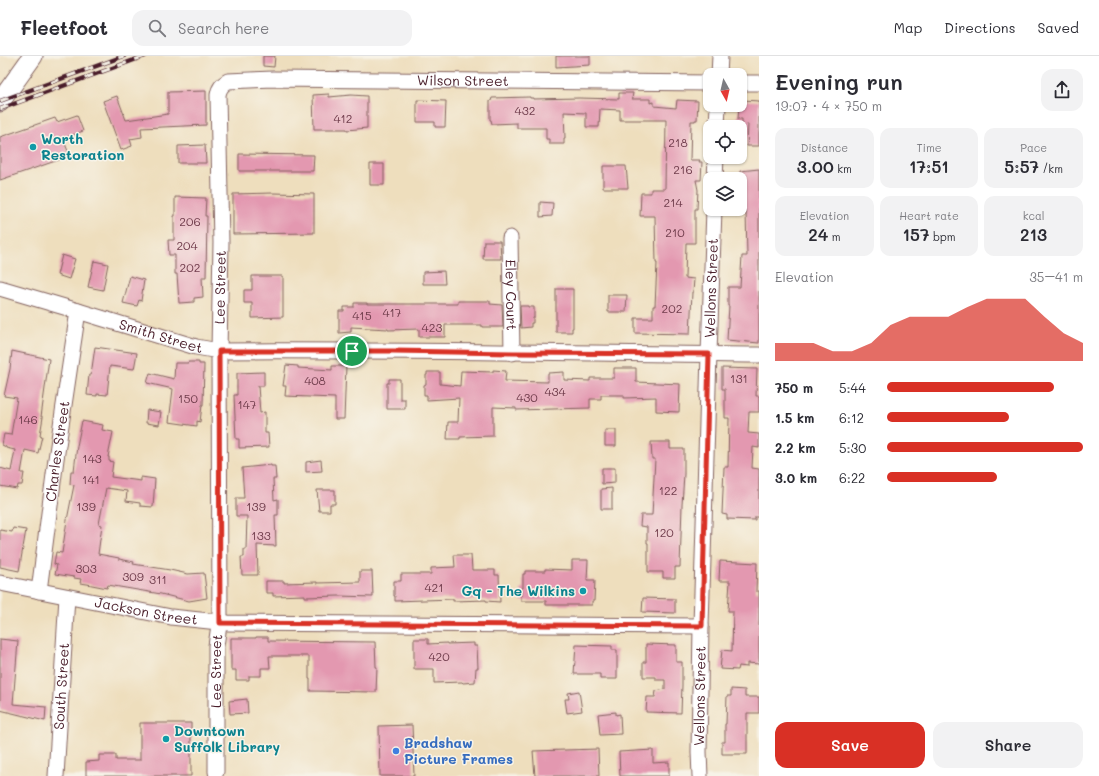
<!DOCTYPE html>
<html lang="en">
<head>
<meta charset="utf-8">
<style>
	body { margin:0; font-family:Mali,sans-serif; background:#f2f2f3; color:#2b2b33; height:100vh; display:flex; flex-direction:column; font-size:15px; white-space:nowrap }
	* { box-sizing:border-box; margin:0 }
	p { font-size:13px; color:#7c7c81 }
	.icon { flex:none; width:22px; height:22px; fill:none; stroke:currentColor; stroke-width:2; stroke-linecap:round; stroke-linejoin:round }
	.map { position:relative; flex:1; overflow:hidden }
	.drawer { display:flex; flex-direction:column; background:#fff; width:340px }
	.drawer>* { flex:none }
	.needle { width:26px; rotate:172deg }
	.fabs { position:absolute; left:703px; top:12px; display:grid; gap:8px }
	.fabs a { display:grid; place-items:center; width:44px; height:44px; border-radius:8px; background:#fff; box-shadow:0 1px 3px #0004; font-size:20px }
	.pin { position:absolute; display:grid; place-items:center; width:34px; height:34px; color:#fff; margin:-17px; border:2px solid #fff; border-radius:50%; box-shadow:0 1px 4px #0007 }
	.round { display:grid; place-items:center; flex:none; width:42px; height:42px; border-radius:12px; background:#f2f2f3 }
	.headline { display:flex; align-items:center; justify-content:space-between; height:68px; padding:0 16px }
	h1 { font-size:22px; font-weight:600; line-height:30px }
	.stats { display:grid; grid-template-columns:repeat(3,1fr); gap:6px; height:68px; padding:4px 16px }
	.stats div { display:grid; align-content:center; border-radius:10px; background:#f2f2f3; text-align:center }
	.stats b { font-size:17px; font-weight:600 }
	.stats small { font-size:11px; font-weight:400 }
	.stats p { font-size:11px }
	.chart { height:112px; padding:8px 16px }
	.chart p { display:flex; justify-content:space-between }
	.chart svg { width:100%; height:72px; margin-top:4px; fill:#d93025; opacity:.7 }
	.button { display:flex; gap:8px; margin-top:auto; padding:8px 16px }
	.button a { flex:1; height:46px; border-radius:12px; background:#d93025; color:#fff; font-size:16px; font-weight:600; line-height:46px; text-align:center }
	.button a+a { background:#f2f2f3; color:#2b2b33 }
	ul { padding:0 16px; list-style:none; font-size:13px }
	li { display:grid; grid-template-columns:64px 48px 1fr; align-items:center; height:30px }
	li i { height:10px; border-radius:5px; background:#d93025 }
	header { display:flex; align-items:center; gap:24px; box-sizing:border-box; height:56px; padding:0 20px; background:#fff; border-bottom:1px solid #e1e1e2 }
	header strong { font-size:19px }
	nav { display:flex; gap:22px; margin-inline-start:auto; font-size:14px }
	.search { width:280px; height:36px; background:#f2f2f3; display:flex; align-items:center; gap:10px; box-sizing:border-box; padding:0 14px; border-radius:12px; color:#7c7c81; font-size:15px }
	main { display:flex; flex:1; min-height:0 }
	.map>svg:first-child { display:block }
	.building { fill:#e398b0 }
	.lines { fill:none; stroke-linecap:round; stroke-linejoin:round }
	.minor-casing { stroke:#83625e; stroke-width:17 }
	.tertiary-casing { stroke:#83625e; stroke-width:21 }
	.minor { stroke:#fff; stroke-width:15 }
	.tertiary { stroke:#fff; stroke-width:19 }
	.rail-casing { stroke:#4a1f2b; stroke-width:4.5 }
	.rail { stroke:#f7f3e8; stroke-width:3; stroke-dasharray:9; stroke-linecap:butt }
	.route-casing { stroke:#fff; stroke-width:8 }
	.route { stroke:#d93025; stroke-width:5 }
	.culture-dot { fill:#0f9aa8; stroke:#f7f3e8; stroke-width:1.5 }
	.shop-dot { fill:#3f7fe0; stroke:#f7f3e8; stroke-width:1.5 }
	.labels { text-anchor:middle; stroke-width:3; stroke-linejoin:round; paint-order:stroke }
	.number-label { font-size:12px; fill:#703d4c }
	.street-label { font-size:14px; fill:#4a1f2b; stroke:#f7f3e8 }
	.culture-label { font-size:14px; font-weight:bold; fill:#0d838f; stroke:#f7f3e8; text-anchor:start }
	.shop-label { font-size:14px; font-weight:bold; fill:#366cbe; stroke:#f7f3e8; text-anchor:start }
</style>
</head>
<body>
<header>
<strong>Fleetfoot</strong>
<div class="search"><svg class="icon" aria-label="search" viewBox="0 0 24 24"><circle cx="10" cy="10" r="6"/><path d="M15 15l6 6"/></svg>Search here</div>
<nav><a>Map</a><a>Directions</a><a>Saved</a></nav>
</header>
<main>
<div class="map">
<svg width="759" height="720" viewBox="0 0 759 720">
	<rect width="100%" height="100%" fill="#f7f3e8"/>
	<filter id="ink" filterUnits="userSpaceOnUse"><feTurbulence type="fractalNoise" baseFrequency=".025" numOctaves="2"/><feDisplacementMap in="SourceGraphic" scale="8" xChannelSelector="R" yChannelSelector="G"/><feConvolveMatrix kernelMatrix="1 2 1 2 8 2 1 2 1" color-interpolation-filters="sRGB"/></filter>
	<filter id="wash" filterUnits="userSpaceOnUse"><feTurbulence type="fractalNoise" baseFrequency=".012" numOctaves="4" result="noise"/><feDisplacementMap in="SourceGraphic" scale="16" xChannelSelector="R" yChannelSelector="G"/><feGaussianBlur stdDeviation="0.9" result="paint"/><feColorMatrix in="noise" values="0 0 0 0 0 0 0 0 0 0 0 0 0 0 0 0 0 1.4 0 .05"/><feComposite in="paint" operator="in"/></filter>
	<g filter="url(#wash)">
		<rect width="100%" height="100%" fill="#eedebd"/>
		<g id="blocks">
			<path class="building" d="M263 0H275L274 11 263 10Z
				M556 0H590V9L556 11Z
				M206 35V69L141 72 142 81 130 83 132 90 121 94 103 45 117 40 126 64 168 58V36Z
				M619 37H633L632 43H650V47L654 46V50L676 52 677 44 698 45 697 64H695V65H691L690 104H700L699 106H702L701 124H696L698 134 697 153H695V187H686L685 222 694 223 693 236H692L690 278 635 277V262H653V250H655L657 207H656L655 160H640L641 137H651V133H665L666 64H620V54L600 53 599 71H586V57L564 56 565 82H564V88H549V83H546V72H517V67L492 68 491 64H490V45H491L492 42 530 41V42H533V43L579 42 619 43Z
				M329 38V41L351 39 367 40V72L347 74V73H314L313 39Z
				M417 44 446 45 445 71H435V66H417Z
				M742 44 759 45V90H747L748 68 742 67V63H738L739 50H742Z
				M77 59 83 75 63 83 70 100 0 124V81L55 62 57 66Z
				M205 89 206 107H178V90Z
				M239 98 314 99 313 115H239Z
				M370 108H384V129H370Z
				M603 110H626L628 132H603Z
				M759 113V287L727 284 729 250H728V231H740L742 200H747L746 155H742L743 131H740V115Z
				M273 137 314 138V177L233 178V138Z
				M175 141 206 142 205 160H207L206 221H202L203 241 194 242V246L179 247 177 218H175V199H169L168 184H174V160H175Z
				M540 146 553 147 552 160 540 161Z
				M484 185H500L501 203H483Z
				M62 199 75 203 69 223 57 219Z
				M94 205 108 208 103 234 88 231Z
				M444 215 445 228H423V216Z
				M130 220 144 224 141 245 139 244 137 250 123 247Z
				M252 220H283V261L252 262V247H244V234H252Z
				M556 233H573V272H572V276H556Z
				M608 239H627L626 256H608Z
				M458 245H490V248L502 249 503 271H482V269H445V281H419V273L388 274V273L351 271V276L339 277V255H344V251H354V247H367V248H458Z
				M520 250H528V251H534V262H533V267H531V271L521 272Z
				M95 291 137 297 134 313 110 310 107 339 97 338V340L87 339 89 319H91Z
				M12 295 49 303 41 361H43L40 379 42 380 38 397 25 394 21 417H24L22 429H18L17 433 0 430V412L11 415 15 394 6 392V391L2 389 4 378 11 379 17 342 4 340 10 313Z
				M188 306H199V308H204L203 349H202L200 366 197 365V370L169 366 173 333 147 327 150 317 174 323 175 307H188Z
				M286 309 298 310V312L332 314V310H346L344 363H335V342L285 340 286 330H283Z
				M614 312H636V326L680 328 679 356 656 355V341L624 342V339H601V343H590V352L516 354V352L493 351V380L460 381V383H447L448 366H458L459 342 427 344V339H424V329L426 328V319H427V316H440V328L460 330 461 315 493 316V314L506 315 505 325 548 326V317L564 316V324L590 325V322H614Z
				M722 312 757 313 756 340H759V356H749L748 377 759 378V392L753 391 752 412 759 413V461H755V464L727 463V459L722 458 724 411H728L729 362H725V333H722Z
				M264 316V330H258L260 357 265 356V377H268L269 391 239 392V383H236L234 339H237V317Z
				M389 323H400V343H405V353H387V327H389Z
				M147 354 161 356 159 369 146 367Z
				M82 365 103 369 102 374 113 376 108 401H109V405L113 406 111 421 141 425V421L155 423 153 451 140 450V447L126 445 127 435 106 432 99 468 102 469 98 498 119 502V503L134 506 133 508 170 514 188 518 204 517 207 542 189 545 161 538 108 529 107 532 87 528 80 527 81 523 74 522V521L55 518 57 509 54 508 56 496 62 497 67 464 74 429 70 428 71 415H74L77 390Z
				M605 374H616V390H605Z
				M651 386H670V393H684V418L682 449 680 511H675V522H663V516H648V487H647V471L640 470 641 459H652L655 403H652Z
				M321 404 322 415 306 416V406Z
				M271 409V410H275L276 423H273L274 444 278 443V459H275L276 490 257 489 258 519H242L241 501H244V493H246L247 460H236V442H244L242 412Z
				M602 412H615V427L602 428Z
				M612 432V453H601V433Z
				M317 434H335V448H330V455H319Z
				M13 472 26 474 19 515 0 511V474L12 476Z
				M454 499H471L472 514H495V519H499L500 546 486 545V544L453 545V543L395 545V540H394V525H401V518H431V512L455 511Z
				M572 504H588L587 524H595L594 545H592V549H546V545H521V532H523V518H525V515H545V513L572 514Z
				M720 505 757 507 756 535H759V608L747 607V611L739 610 738 614 720 613 722 594 732 595 733 555H728L730 525H719Z
				M360 515H372L373 541 339 540 305 541V539L273 540V537H266V525H284V527L317 526V527L360 526Z
				M643 542 675 543V557L642 556Z
				M256 581H268V585L375 586 376 611H377L376 636 310 635V623H309V600H269L270 612H261V620H249V624H236V614H231V582H256Z
				M0 583 18 585 13 648 46 651 45 665 0 654Z
				M414 583H428V588L447 587V588L474 587V590H477L478 612H476L475 626 463 627 462 626 434 627V613H414Z
				M646 588 676 589V606H682V629L681 657 646 656 647 641H655L656 635 665 633V624H656V621H643V606H646Z
				M576 589 612 590V594H617V623H600V618H574Z
				M731 633 745 634V641H759V657H747V698H722V686H725V668H726L727 640H731Z
				M579 635 582 655 567 657 565 643H569L568 637Z
				M247 643 248 657 230 658 229 645Z
				M616 656V659L620 658 621 678 600 679 598 658Z
				M140 667H191V720H86V706L99 705V699H116V704H140Z
				M412 669 414 720H380L379 670Z
				M598 693 599 720H535L533 695Z
				M653 694V707L669 706V720H620L619 696Z"/>
		</g>
	</g>
	<g filter="url(#ink)">
		<use href="#blocks" fill-opacity="0" stroke="#83625e" stroke-width="1"/>
		<g class="lines">
			<defs>
				<g id="minor">
					<path d="M719 19 720 0"/>
					<path d="M740 27H759"/>
					<path d="M717 71 718 49"/>
					<path d="M715 123 716 101"/>
					<path id="s1" d="M510 182 512 297"/>
					<path id="s2" d="M0 232 78 255 196 291 219 295C399 294 579 297 759 299"/>
					<path id="s3" d="M0 527 171 561 228 567 701 570"/>
					<path id="s4" d="M39 535 56 403 78 255"/>
					<path id="s5" d="M216 716V590L220 562 219 295 221 187 218 39C219 32 222 29 228 25L273 23 710 27"/>
					<path id="s6" d="M56 720 67 541"/>
					<path id="s7" d="M700 720 699 696 701 570 709 298 714 153"/>
				</g>
				<path id="tertiary" d="M0 46 33 0"/>
			</defs>
			<use href="#minor" class="minor-casing"/>
			<use href="#tertiary" class="tertiary-casing"/>
			<use href="#minor" class="minor"/>
			<use href="#tertiary" class="tertiary"/>
			<defs>
				<path id="rail" d="M0 45 124 0
					M0 53 145 0"/>
			</defs>
			<use href="#rail" class="rail-casing"/>
			<use href="#rail" class="rail"/>
		</g>
	</g>
	<g class="lines" filter="url(#ink)">
		<defs>
			<path id="route" d="M219 295H393L512 297 709 298 702 570 220 567Z"/>
		</defs>
		<use href="#route" class="route-casing"/>
		<use href="#route" class="route"/>
	</g>
	<g class="culture-dot">
		<circle cx="33" cy="91" r="4"/>
		<circle cx="583" cy="535" r="4"/>
		<circle cx="166" cy="683" r="4"/>
	</g>
	<circle class="shop-dot" cx="396" cy="695" r="4"/>
	<g class="labels">
		<g class="number-label">
			<text x="525" y="59">432</text>
			<text x="343" y="67">412</text>
			<text x="678" y="91">218</text>
			<text x="683" y="118">216</text>
			<text x="673" y="151">214</text>
			<text x="190" y="170">206</text>
			<text x="675" y="181">210</text>
			<text x="187" y="194">204</text>
			<text x="190" y="216">202</text>
			<text x="672" y="257">202</text>
			<text x="392" y="261">417</text>
			<text x="362" y="264">415</text>
			<text x="432" y="276">423</text>
			<text x="739" y="327">131</text>
			<text x="315" y="329">408</text>
			<text x="555" y="340">434</text>
			<text x="527" y="346">430</text>
			<text x="188" y="347">150</text>
			<text x="247" y="353">147</text>
			<text x="28" y="368">146</text>
			<text x="92" y="407">143</text>
			<text x="91" y="428">141</text>
			<text x="668" y="439">122</text>
			<text x="86" y="455">139</text>
			<text x="256" y="455">139</text>
			<text x="664" y="481">120</text>
			<text x="261" y="484">133</text>
			<text x="86" y="517">303</text>
			<text x="133" y="525">309</text>
			<text x="158" y="528">311</text>
			<text x="434" y="536">421</text>
			<text x="439" y="605">420</text>
		</g>
		<g class="street-label">
			<text dy="5" stroke="none"><textPath href="#s5" startOffset="930">Wilson Street</textPath></text>
			<text dy="5" stroke="none"><textPath href="#s5" startOffset="485">Lee Street</textPath></text>
			<text dy="5" stroke="none"><textPath href="#s7" startOffset="488">Wellons Street</textPath></text>
			<text dy="5" stroke="none"><textPath href="#s1" startOffset="57">Eley Court</textPath></text>
			<text dy="5" stroke="none"><textPath href="#s2" startOffset="168">Smith Street</textPath></text>
			<text dy="5" stroke="none"><textPath href="#s4" startOffset="141">Charles Street</textPath></text>
			<text dy="5" stroke="none"><textPath href="#s3" startOffset="149">Jackson Street</textPath></text>
			<text dy="5" stroke="none"><textPath href="#s5" startOffset="101">Lee Street</textPath></text>
			<text dy="5" stroke="none"><textPath href="#s6" startOffset="90">South Street</textPath></text>
			<text dy="5" stroke="none"><textPath href="#s7" startOffset="80">Wellons Street</textPath></text>
		</g>
		<g class="culture-label">
			<text x="41" y="88">Worth<tspan x="41" dy="16">Restoration</tspan></text>
			<text x="575" y="540" text-anchor="end">Gq - The Wilkins</text>
			<text x="174" y="680">Downtown<tspan x="174" dy="16">Suffolk Library</tspan></text>
		</g>
		<g class="shop-label">
			<text x="404" y="692">Bradshaw<tspan x="404" dy="16">Picture Frames</tspan></text>
		</g>
	</g>
</svg>
<div class="fabs">
<a><svg class="needle" viewBox="-14 -14 28 28"><path d="M0-13l5 13h-10z" fill="#e53935"/><path d="M0 13l5-13h-10z" fill="#7c7c81"/></svg></a>
<a><svg class="icon" aria-label="locate" viewBox="0 0 24 24"><circle cx="12" cy="12" r="6"/><path d="M12 2v4M12 18v4M2 12h4M18 12h4"/></svg></a>
<a><svg class="icon" aria-label="layers" viewBox="0 0 24 24"><path d="M12 4l9 5-9 5-9-5zM3 14l9 5 9-5"/></svg></a>
</div>
<div class="pin" style="left:352px;top:295px;background:#1e9e55"><svg class="icon" aria-label="arrive" viewBox="0 0 24 24"><path d="M6 21V4h12l-3 4 3 4H6"/></svg></div>
</div>
<section class="drawer">
<div class="headline"><div><h1>Evening run</h1><p>19:07 · 4 × 750 m</p></div><a class="round"><svg class="icon" aria-label="share" viewBox="0 0 24 24"><path d="M12 15V3M7 8l5-5 5 5M5 13v7h14v-7"/></svg></a></div>
<div class="stats">
<div><p>Distance</p><b>3.00<small> km</small></b></div>
<div><p>Time</p><b>17:51</b></div>
<div><p>Pace</p><b>5:57<small> /km</small></b></div>
</div>
<div class="stats">
<div><p>Elevation</p><b>24<small> m</small></b></div>
<div><p>Heart rate</p><b>157<small> bpm</small></b></div>
<div><p>kcal</p><b>213</b></div>
</div>
<div class="chart"><p><span>Elevation</span>35–41 m</p>
<svg viewBox="0 0 160 44" preserveAspectRatio="none"><path d="M0 44V33L10 33L20 33L30 38L40 38L50 33L60 22L70 17L80 17L90 17L100 11L110 6L120 6L130 6L140 17L150 27L160 33V44z"/></svg>
</div>
<ul>
<li><b>750 m</b>5:44<i style="width:85%"></i></li>
<li><b>1.5 km</b>6:12<i style="width:62%"></i></li>
<li><b>2.2 km</b>5:30<i style="width:100%"></i></li>
<li><b>3.0 km</b>6:22<i style="width:56%"></i></li>
</ul>
<div class="button"><a>Save</a><a>Share</a></div>
</section>
</main>
</body>
</html>
